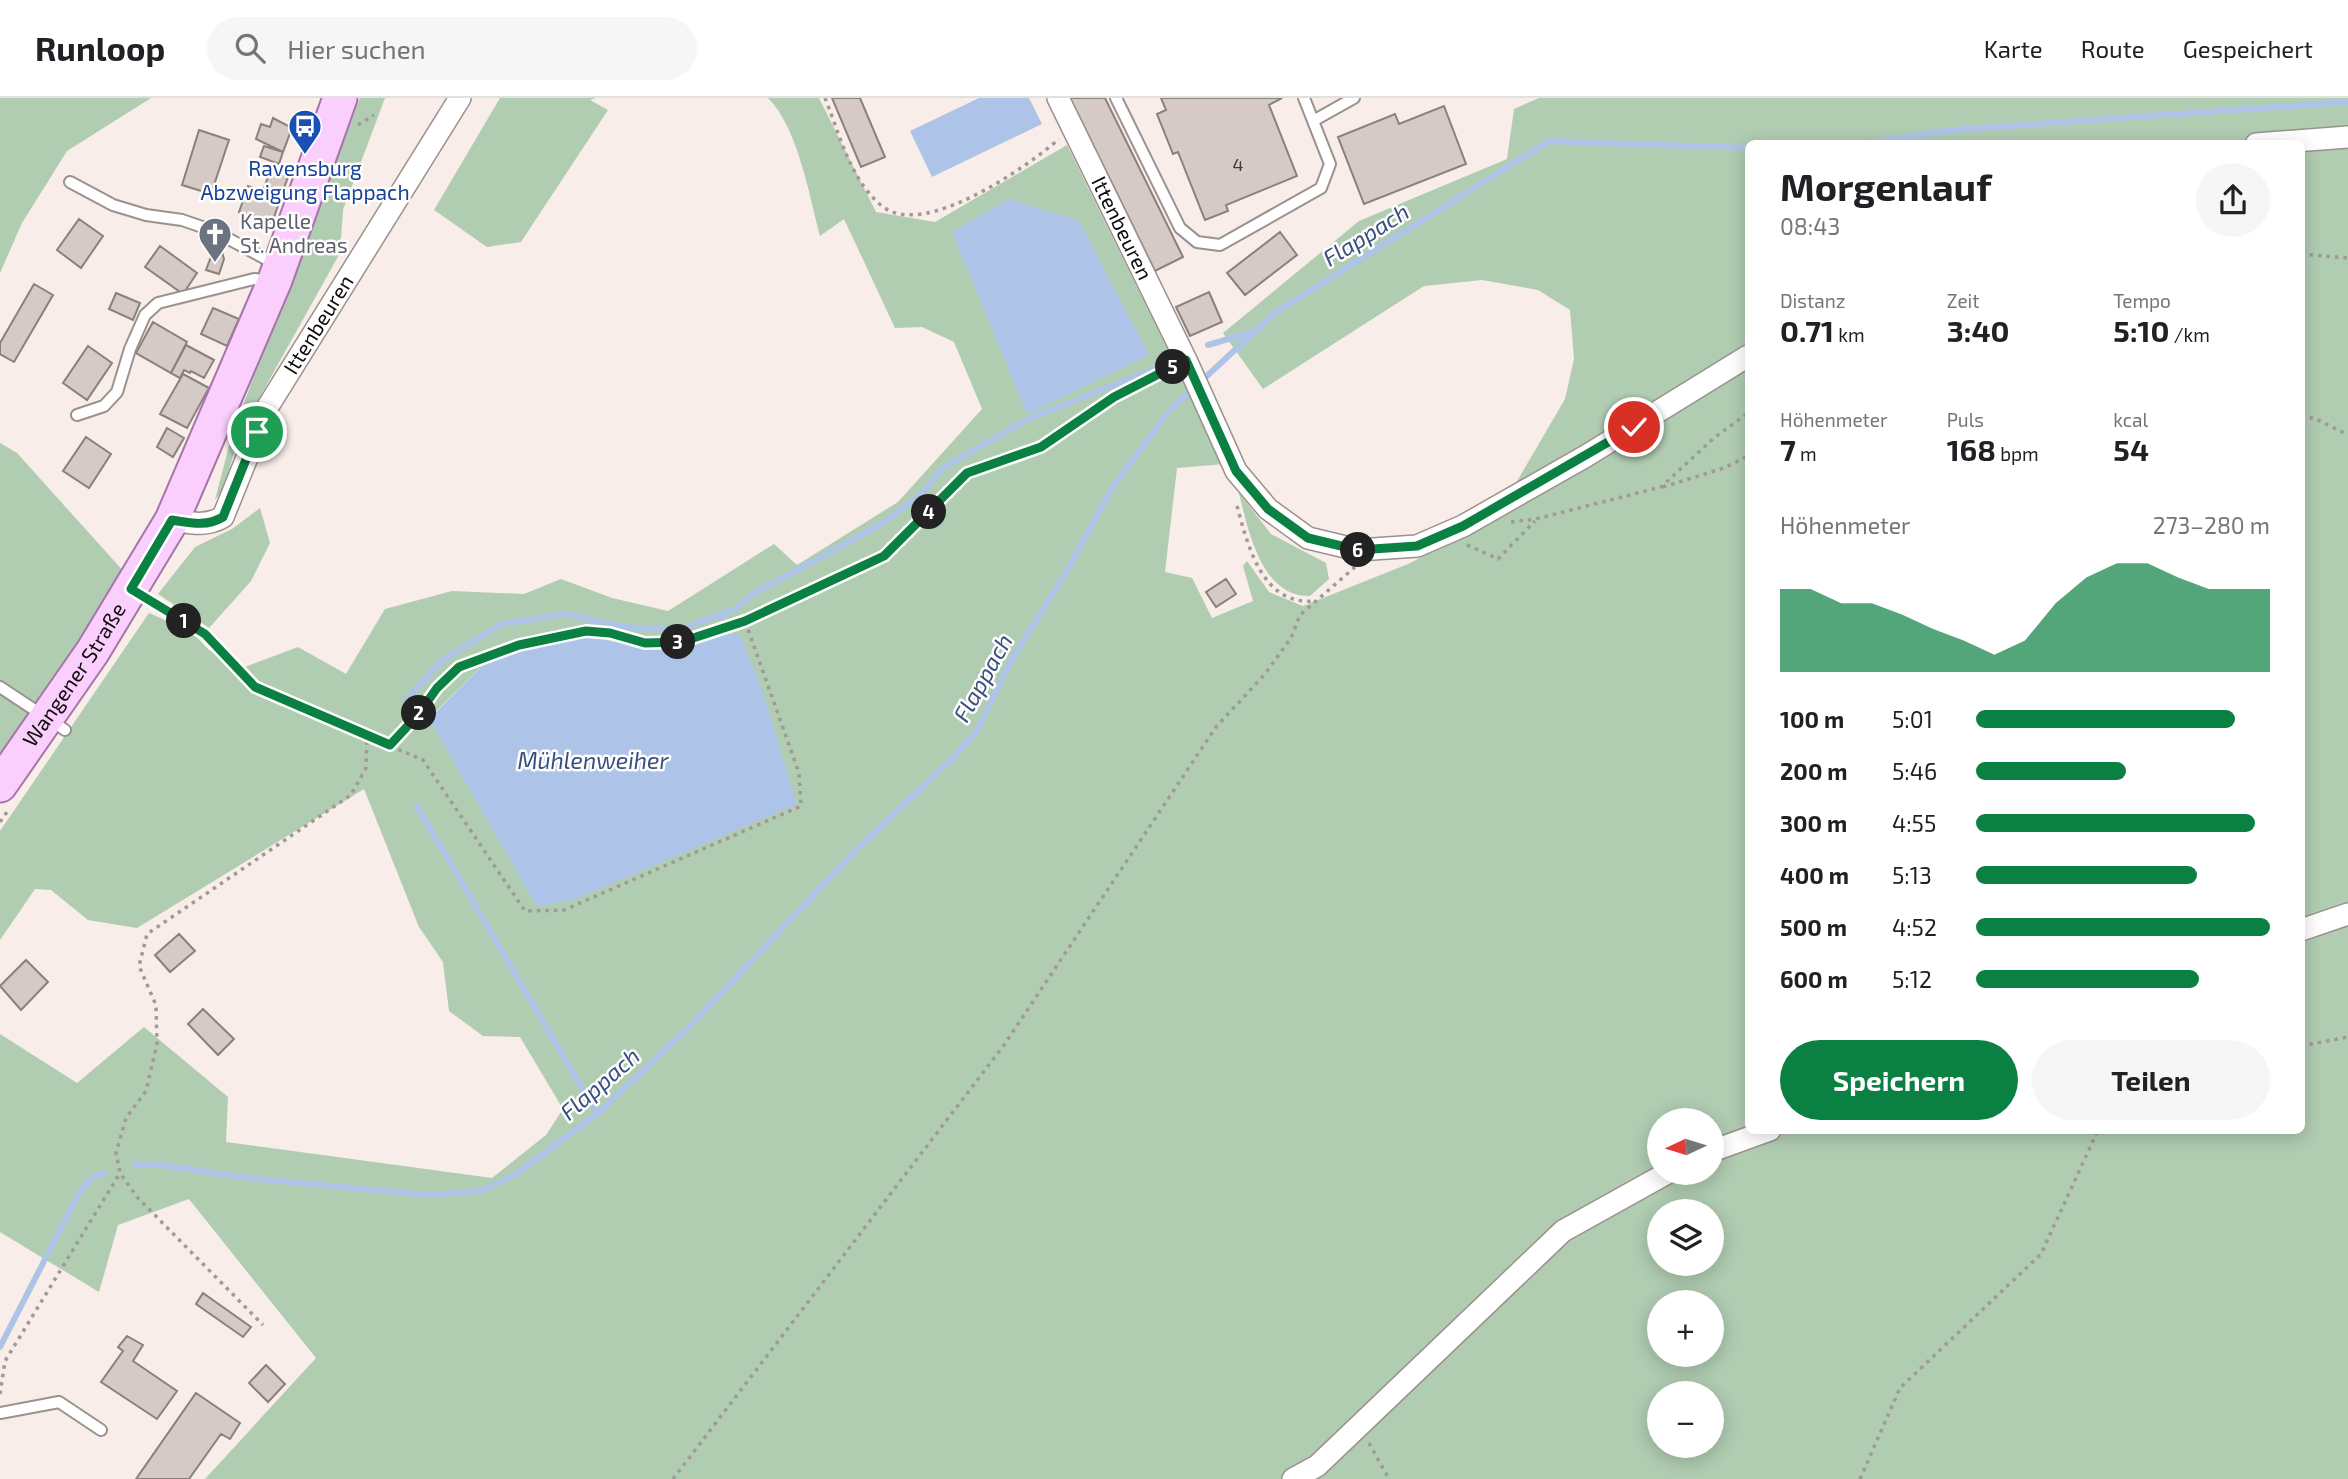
<!DOCTYPE html>
<html lang="de">
<head>
<meta charset="utf-8">
<style>
	body { margin:0; font-family:"Exo 2",sans-serif; background:#f6f6f6; color:#202124; height:100vh; display:flex; flex-direction:column; font-size:26px; white-space:nowrap }
	* { box-sizing:border-box; margin:0 }
	p { font-size:23px; color:#757577 }
	.icon { flex:none; width:38px; height:38px; fill:none; stroke:currentColor; stroke-width:2; stroke-linecap:round; stroke-linejoin:round }
	.map { position:relative; flex:1; overflow:hidden }
	.panel { position:absolute; left:1745px; top:42px; width:560px; height:994px; display:flex; flex-direction:column; background:#fff; border-radius:10px; box-shadow:0 4px 18px #0003 }
	.panel>* { flex:none }
	.needle { width:46px; rotate:266deg }
	.controls { position:absolute; left:1647px; top:1010px; display:grid; gap:14px }
	.controls a { display:grid; place-items:center; width:77px; height:77px; border-radius:50%; background:#fff; box-shadow:0 4px 18px #0003; font-size:35px }
	.pin { position:absolute; display:grid; place-items:center; width:60px; height:60px; color:#fff; margin:-30px; border:4px solid #fff; border-radius:50%; box-shadow:0 2px 7px #0007 }
	.km { position:absolute; width:35px; height:35px; margin:-18px; border-radius:50%; background:#222; color:#fff; font-size:19px; line-height:35px; text-align:center }
	.round { display:grid; place-items:center; flex:none; width:74px; height:74px; border-radius:37px; background:#f6f6f6 }
	.summary { display:flex; align-items:center; justify-content:space-between; height:119px; padding:0 35px }
	h1 { font-size:38px; font-weight:700; line-height:52px }
	.metrics { display:grid; grid-template-columns:repeat(3,1fr); gap:10px; height:119px; padding:7px 35px }
	.metrics div { display:grid; align-content:center }
	.metrics b { font-size:30px; font-weight:700 }
	.metrics small { font-size:19px; font-weight:400 }
	.metrics p { font-size:19px }
	.chart { height:196px; padding:14px 35px }
	.chart p { display:flex; justify-content:space-between }
	.chart svg { width:100%; height:126px; margin-top:7px; fill:#0b8043; opacity:.7 }
	.button { display:flex; gap:14px; margin-top:auto; padding:14px 35px }
	.button a { flex:1; height:80px; border-radius:42px; background:#0b8043; color:#fff; font-size:28px; font-weight:700; line-height:80px; text-align:center }
	.button a+a { background:#f6f6f6; color:#202124 }
	ul { padding:0 35px; list-style:none; font-size:23px }
	li { display:grid; grid-template-columns:112px 84px 1fr; align-items:center; height:52px }
	li i { height:18px; border-radius:9px; background:#0b8043 }
	header { display:flex; align-items:center; gap:42px; box-sizing:border-box; height:98px; padding:0 35px; background:#fff; border-bottom:2px solid #e0e0e0 }
	header strong { font-size:33px }
	nav { display:flex; gap:38px; margin-inline-start:auto; font-size:24px }
	.search { width:490px; height:63px; background:#f6f6f6; display:flex; align-items:center; gap:18px; box-sizing:border-box; padding:0 24px; border-radius:38px; color:#757577; font-size:26px }
	.map>svg:first-child { display:block }
	.green { fill:#b0ccb1; fill-rule:evenodd }
	.water { fill:#aec3e8 }
	.lines { fill:none; stroke-linecap:round; stroke-linejoin:round }
	.stream { stroke:#aec3e8; stroke-width:6 }
	.building { fill:#d5cac5; stroke:#8a807c; stroke-width:2 }
	.service-casing { stroke:#9b918d; stroke-width:14 }
	.minor-casing { stroke:#9b918d; stroke-width:24 }
	.primary-casing { stroke:#a575a7; stroke-width:37 }
	.path { stroke:#a19995; stroke-width:3.5; stroke-dasharray:3.5 5; stroke-linecap:butt }
	.service { stroke:#fff; stroke-width:10 }
	.minor { stroke:#fff; stroke-width:21 }
	.primary { stroke:#facefd; stroke-width:33 }
	.route-casing { stroke:#fff; stroke-width:14 }
	.route { stroke:#0b8043; stroke-width:9 }
	.labels { text-anchor:middle; stroke-width:5; stroke-linejoin:round; paint-order:stroke }
	.number-label { font-size:18px; fill:#403c39 }
	.transit-label { font-size:21px; fill:#164399; stroke:#fffdfc }
	.worship-label { font-size:21px; fill:#5b616d; stroke:#fffdfc; text-anchor:start }
	.street-label { font-size:21px; fill:#0f0c0a; stroke:#fffdfc }
	.water-label { font-size:23px; font-style:italic; fill:#364f81; stroke:#fffdfc }
</style>
</head>
<body>
<header>
<strong>Runloop</strong>
<div class="search"><svg class="icon" aria-label="search" viewBox="0 0 24 24"><circle cx="10" cy="10" r="6"/><path d="M15 15l6 6"/></svg>Hier suchen</div>
<nav><a>Karte</a><a>Route</a><a>Gespeichert</a></nav>
</header>
<div class="map">
<svg width="2348" height="1381" viewBox="0 0 2348 1381">
	<rect width="100%" height="100%" fill="#f8ede8"/>
	<path class="green" d="M0 0H151L67 53 22 125 0 175Z
		M360 0H385L343 112 340 155 262 295 233 358 224 390 215 402 232 336Z
		M500 0H596L590 2 608 12 521 144 487 149 434 112Z
		M768 0H819L876 114 935 124 1067 47 1224 366 1177 370 1165 474 1192 480 1212 520 1253 503 1243 468 1247 463 1269 494 1303 508 1408 466 1495 421 1565 301 1574 261 1570 212 1538 192 1482 182 1424 188 1263 291 1223 235 1359 123 1507 61 1514 11 1539 0H2348V1381H205L316 1260 189 1101 118 1127 99 1194 0 1134V936L77 985 144 929 228 999 226 1044 492 1080 546 1037 563 1011 520 939 483 938 449 913 443 864 419 829 364 691 137 830 88 822 51 792 35 791 0 842V733L149 515 192 534 209 552 245 569 298 549 346 576 385 511 452 493 524 496 561 481 612 500 668 513 774 446 797 467 898 404 982 311 954 244 922 229 895 230 844 121 820 138C809 97 798 30 768 0ZM1748 46H2301V1032H1748ZM589 539 638 548 689 549 429 620 489 561ZM1659 1022H1712V1074H1659ZM1659 1113H1712V1166H1659ZM1659 1204H1712V1256H1659ZM1659 1295H1712V1348H1659Z
		M0 345 17 355 125 475 0 687Z
		M1239 395 1271 436 1326 465 1329 481 1310 498C1262 500 1248 432 1239 395Z
		M260 410 270 445 251 483 209 530 158 496 195 449 232 431Z"/>
	<path class="water" d="M979 0H1029L1042 26 932 79 910 33Z
		M1009 101 1079 123 1149 257 1027 316 952 134Z
		M721 534 741 538 764 598 797 706 576 801 537 809 429 621 489 561 589 539 638 548 689 549Z"/>
	<g class="lines">
		<path class="stream" d="M1860 46 1952 32 2348 4
			M1208 247 1252 234
			M721 534 722 516
			M407 601 441 563 502 526 565 516 625 529 678 532 735 511 753 496 885 424 921 396 944 369 1028 321 1155 271
			M417 708 597 1016
			M135 1067 153 1066 248 1080 427 1097 480 1093 513 1078 597 1016 690 928 858 750 955 658 977 632 1012 561 1068 471 1112 390 1169 313 1276 214 1549 43 1748 50
			M0 1249 79 1095 91 1080 105 1075"/>
	</g>
	<path class="building" d="M832 0H860L885 59 861 69Z
		M1070 0H1105L1183 159 1155 173Z
		M1161 0H1282L1269 7 1297 78 1226 107 1228 113 1205 122 1178 54 1173 56 1157 16 1166 12Z
		M1444 8 1466 66 1364 106 1338 39 1395 16 1399 26Z
		M273 20 292 30 283 54 256 41 261 26 270 29Z
		M199 32 229 42 211 96 182 87Z
		M264 48 283 54 279 66 260 59Z
		M271 70 289 76 272 125 239 114 248 88 263 93Z
		M79 121 103 138 81 170 57 152Z
		M1280 134 1297 157 1245 197 1227 175Z
		M160 148 197 175 183 196 145 169Z
		M217 153 222 154 224 161 219 176 206 172 212 156Z
		M34 186 53 197 14 264 0 256V245Z
		M1209 194 1222 224 1190 238 1176 209Z
		M116 195 140 205 133 222 109 211Z
		M213 210 239 221 227 248 201 236Z
		M153 224 187 244 171 275 136 255Z
		M186 247 214 262 204 280 191 273 190 275 184 272 180 280 171 275Z
		M88 248 112 265 87 302 63 285Z
		M183 276 209 290 187 330 160 316Z
		M167 330 184 340 173 359 157 349Z
		M86 339 111 356 89 390 63 373Z
		M1226 481 1236 496 1216 509 1206 494Z
		M179 836 195 853 170 874 155 857Z
		M26 862 48 884 21 912 0 888Z
		M203 911 234 941 218 957 188 926Z
		M203 1195 251 1229 243 1239 196 1206Z
		M127 1238 143 1247 133 1263 177 1293 157 1321 101 1284 123 1253 118 1249Z
		M266 1267 285 1286 268 1304 249 1285Z
		M196 1295 240 1325 230 1341 221 1336 189 1381H136Z"/>
	<g class="lines">
		<defs>
			<path id="service" d="M1116 0 1180 130 1197 144 1220 147 1321 90 1330 66 1304 0
				M1313 23 1354 0
				M70 84 113 107 146 117 182 122 214 133 277 167
				M77 317 104 308 117 294 130 251 145 217 158 205 254 181 268 182
				M0 589 65 632
				M0 1315 59 1304 101 1332"/>
			<g id="minor">
				<path id="s1" d="M1058 0 1186 262 1236 373 1268 411 1308 440 1358 452 1417 448 1463 428 1586 358 1748 258"/>
				<path d="M2256 46 2348 39"/>
				<path id="s2" d="M172 422C191 425 206 429 223 419L267 310 460 0"/>
				<path d="M2301 832 2348 816"/>
				<path d="M1712 1053 1770 1032"/>
				<path d="M1293 1381 1317 1368 1563 1133 1669 1074"/>
			</g>
			<g id="primary">
				<path id="s3" d="M0 687 93 553 172 422 275 182 340 0"/>
			</g>
		</defs>
		<use href="#service" class="service-casing"/>
		<use href="#minor" class="minor-casing"/>
		<use href="#primary" class="primary-casing"/>
		<path class="path" d="M825 0C840 37 850 82 882 108 923 142 1027 69 1059 41
			M358 27 374 17
			M2301 156 2348 160
			M2301 319 2314 320 2348 337
			M1663 389 1724 370 1748 358
			M1237 408C1248 448 1262 508 1315 503
			M1511 424 1536 421 1661 389 1714 340 1748 315
			M1467 447 1498 461 1535 423
			M152 502 205 536 255 589 367 638 366 670 351 697 147 836 139 868 156 907 157 946 146 993 126 1020 116 1055 120 1075 137 1099 263 1227
			M367 638 423 662 525 813 564 812 801 708 799 675 745 523 885 458 967 375 1041 349 1114 299 1169 271
			M390 647 417 618 437 590 459 569 519 547 586 533 610 535 645 545 681 544 744 523
			M0 724 9 711
			M2301 948 2348 939
			M0 1296 5 1263 120 1075
			M1369 1345 1389 1381
			M673 1381 1004 947 1216 629 1265 576 1291 540 1300 517 1355 469
			M1860 1381 1900 1290 2041 1156 2098 1032"/>
		<use href="#service" class="service"/>
		<use href="#minor" class="minor"/>
		<use href="#primary" class="primary"/>
	</g>
	<g class="lines">
		<defs>
			<path id="route" d="M257 334 223 419C206 429 191 425 172 422L131 491 205 536 255 589 390 647 417 618 437 590 459 569 519 547 586 533 610 535 645 545 681 544 745 523 884 458 967 375 1041 349 1114 299 1186 262 1236 373 1268 411 1308 440 1358 452 1417 448 1463 428 1634 329"/>
		</defs>
		<use href="#route" class="route-casing"/>
		<use href="#route" class="route"/>
	</g>
	<defs>
		<symbol id="bus-pin" viewBox="-11 -11 22 30"><path d="M0 17L-7.5 6A9.5 9.5 0 1 1 7.5 6Z" fill="#1a4fb4" stroke="#fffdfc"/><path d="M-5-6H5V4H4V6H2V4H-2V6H-4V4H-5ZM-3.5-4V0h7V-4ZM-3.5 1.2v1.5H-2V1.2ZM2 1.2v1.5H3.5V1.2Z" fill="#fff"/></symbol>
		<symbol id="church-pin" viewBox="-11 -11 22 30"><path d="M0 17L-7.5 6A9.5 9.5 0 1 1 7.5 6Z" fill="#6b7280" stroke="#fffdfc"/><path d="M-1.2-6h2.4v3.5h3.3v2.4h-3.3V6h-2.4V-.1h-3.3v-2.4h3.3Z" fill="#fff"/></symbol>
	</defs>
	<g fill-rule="evenodd">
		<use href="#bus-pin" x="286" y="9" width="38" height="52"/>
		<use href="#church-pin" x="196" y="117" width="38" height="52"/>
	</g>
	<g class="labels">
		<g class="number-label">
			<text x="1238" y="73">4</text>
		</g>
		<g class="transit-label">
			<text x="305" y="78">Ravensburg<tspan x="305" dy="24">Abzweigung Flappach</tspan></text>
		</g>
		<g class="worship-label">
			<text x="240" y="131">Kapelle<tspan x="240" dy="24">St. Andreas</tspan></text>
		</g>
		<g class="street-label">
			<text dy="7" stroke="none"><textPath href="#s1" startOffset="145">Ittenbeuren</textPath></text>
			<text dy="7" stroke="none"><textPath href="#s2" startOffset="268">Ittenbeuren</textPath></text>
			<text dy="7" stroke="none"><textPath href="#s3" startOffset="133">Wangener Straße</textPath></text>
		</g>
		<g class="water-label">
			<text transform="translate(1366 137) rotate(-32)" y="8">Flappach</text>
			<text transform="translate(983 580) rotate(-61)" y="8">Flappach</text>
			<text x="593" y="671">Mühlenweiher</text>
			<text transform="translate(600 986) rotate(-41)" y="8">Flappach</text>
		</g>
	</g>
</svg>
<div class="controls">
<a><svg class="needle" viewBox="-14 -14 28 28"><path d="M0-13l5 13h-10z" fill="#e53935"/><path d="M0 13l5-13h-10z" fill="#757577"/></svg></a>
<a><svg class="icon" aria-label="layers" viewBox="0 0 24 24"><path d="M12 4l9 5-9 5-9-5zM3 14l9 5 9-5"/></svg></a>
<a>+</a>
<a>−</a>
</div>
<div class="pin" style="left:257px;top:334px;background:#1e9e55"><svg class="icon" aria-label="arrive" viewBox="0 0 24 24"><path d="M6 21V4h12l-3 4 3 4H6"/></svg></div>
<div class="pin" style="left:1634px;top:329px;background:#d93025"><svg class="icon" aria-label="check" viewBox="0 0 24 24"><path d="M5 12l5 5 9-10"/></svg></div>
<b class="km" style="left:184px;top:523px">1</b>
<b class="km" style="left:419px;top:615px">2</b>
<b class="km" style="left:678px;top:544px">3</b>
<b class="km" style="left:929px;top:414px">4</b>
<b class="km" style="left:1173px;top:269px">5</b>
<b class="km" style="left:1358px;top:452px">6</b>
<section class="panel">
<div class="summary"><div><h1>Morgenlauf</h1><p>08:43</p></div><a class="round"><svg class="icon" aria-label="share" viewBox="0 0 24 24"><path d="M12 15V3M7 8l5-5 5 5M5 13v7h14v-7"/></svg></a></div>
<div class="metrics">
<div><p>Distanz</p><b>0.71<small> km</small></b></div>
<div><p>Zeit</p><b>3:40</b></div>
<div><p>Tempo</p><b>5:10<small> /km</small></b></div>
</div>
<div class="metrics">
<div><p>Höhenmeter</p><b>7<small> m</small></b></div>
<div><p>Puls</p><b>168<small> bpm</small></b></div>
<div><p>kcal</p><b>54</b></div>
</div>
<div class="chart"><p><span>Höhenmeter</span>273–280 m</p>
<svg viewBox="0 0 160 44" preserveAspectRatio="none"><path d="M0 44V15L10 15L20 20L30 20L40 24L50 29L60 33L70 38L80 33L90 20L100 11L110 6L120 6L130 11L140 15L150 15L160 15V44z"/></svg>
</div>
<ul>
<li><b>100 m</b>5:01<i style="width:88%"></i></li>
<li><b>200 m</b>5:46<i style="width:51%"></i></li>
<li><b>300 m</b>4:55<i style="width:95%"></i></li>
<li><b>400 m</b>5:13<i style="width:75%"></i></li>
<li><b>500 m</b>4:52<i style="width:100%"></i></li>
<li><b>600 m</b>5:12<i style="width:76%"></i></li>
</ul>
<div class="button"><a>Speichern</a><a>Teilen</a></div>
</section>
</div>
</body>
</html>
